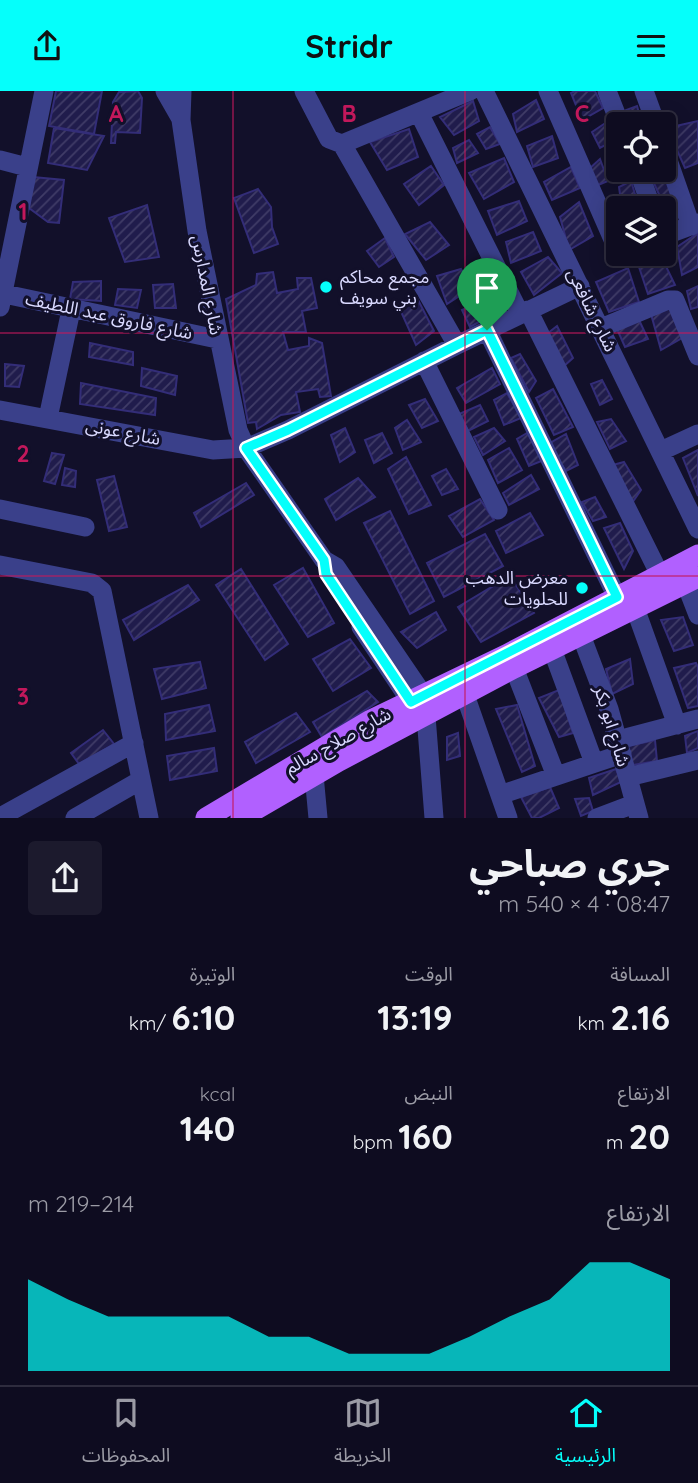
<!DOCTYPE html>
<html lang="ar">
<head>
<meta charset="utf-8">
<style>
	body { margin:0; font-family:Quicksand,"Noto Sans Arabic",sans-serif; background:#1c1a2d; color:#f1f3f6; direction:rtl; height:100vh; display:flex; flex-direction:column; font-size:26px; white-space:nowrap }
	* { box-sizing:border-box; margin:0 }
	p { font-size:23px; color:#9b9ba5 }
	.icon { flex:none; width:38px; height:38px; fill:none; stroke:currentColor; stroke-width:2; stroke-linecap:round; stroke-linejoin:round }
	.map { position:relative; height:727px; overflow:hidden; direction:ltr }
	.sheet { display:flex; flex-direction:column; background:#0e0c20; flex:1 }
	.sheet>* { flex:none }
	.tools { position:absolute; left:606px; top:21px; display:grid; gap:14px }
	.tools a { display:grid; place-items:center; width:70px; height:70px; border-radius:7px; background:#0e0c20; box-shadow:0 4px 18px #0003,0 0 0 2px #2e2c3e; font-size:35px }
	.pin { position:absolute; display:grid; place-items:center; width:60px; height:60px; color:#fff; margin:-72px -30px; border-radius:50% 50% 50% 0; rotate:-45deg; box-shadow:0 0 7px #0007 }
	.pin .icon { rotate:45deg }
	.round { display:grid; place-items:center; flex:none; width:74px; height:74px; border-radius:7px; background:#1c1a2d }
	.overview { display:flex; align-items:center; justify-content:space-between; height:119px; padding:0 28px }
	h1 { font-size:38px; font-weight:700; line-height:52px }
	.stats { display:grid; grid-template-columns:repeat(3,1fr); gap:10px; height:119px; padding:7px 28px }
	.stats div { display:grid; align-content:center }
	.stats b { font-size:35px; font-weight:700 }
	.stats small { font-size:19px; font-weight:400 }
	.stats p { font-size:19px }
	.chart { height:196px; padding:14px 28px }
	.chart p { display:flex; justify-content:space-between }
	.chart svg { width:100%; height:126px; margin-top:7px; fill:#05fffb; opacity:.7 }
	header { display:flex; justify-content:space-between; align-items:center; height:91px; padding:0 28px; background:#05fffb; color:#111; font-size:32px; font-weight:700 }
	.tabs { display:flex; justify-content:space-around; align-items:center; height:98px; border-top:2px solid #2e2c3e; background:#0e0c20; font-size:19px; color:#9b9ba5 }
	.tabs a { display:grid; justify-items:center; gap:4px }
	.tabs .selected { color:#05fffb }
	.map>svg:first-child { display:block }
	.building { fill:url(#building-hatch); stroke:#332d78; stroke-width:2 }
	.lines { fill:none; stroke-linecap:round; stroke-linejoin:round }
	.minor { stroke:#3a408a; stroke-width:19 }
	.major { stroke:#b160ff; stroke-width:21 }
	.route-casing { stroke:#fff; stroke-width:14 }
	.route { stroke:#05fffb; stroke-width:9 }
	.grid { fill:none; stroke:#c2185b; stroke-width:2; stroke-opacity:0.55 }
	.poi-dot { fill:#05fffb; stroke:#12102a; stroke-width:2.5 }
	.labels { text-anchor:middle; stroke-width:6; stroke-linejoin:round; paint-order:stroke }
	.poi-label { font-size:18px; fill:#d9d9ff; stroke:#12102a; text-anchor:start }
	.street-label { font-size:18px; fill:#d9d9ff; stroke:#12102a }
	.grid-label { font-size:23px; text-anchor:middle; font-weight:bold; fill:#c2185b; stroke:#12102a; stroke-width:6; stroke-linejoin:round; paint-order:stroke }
</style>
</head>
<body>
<header><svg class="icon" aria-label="menu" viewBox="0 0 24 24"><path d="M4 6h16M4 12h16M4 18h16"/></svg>Stridr<svg class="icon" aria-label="share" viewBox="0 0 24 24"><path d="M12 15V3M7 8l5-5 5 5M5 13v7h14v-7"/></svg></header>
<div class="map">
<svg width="698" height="727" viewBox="0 0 698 727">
	<defs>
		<pattern id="building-hatch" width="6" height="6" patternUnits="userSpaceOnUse" patternTransform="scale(1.75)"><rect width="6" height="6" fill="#201c4c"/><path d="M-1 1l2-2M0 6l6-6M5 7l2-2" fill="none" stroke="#403c67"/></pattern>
	</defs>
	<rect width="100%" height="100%" fill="#12102a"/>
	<path class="building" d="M56 0H102L94 43 49 35Z
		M138 0 142 7 140 42 116 41 115 52H111L113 11 119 1Z
		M575 0H595L603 17 582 29 571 2Z
		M536 9 544 28 517 41 513 23Z
		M473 10 479 30 454 44 440 26Z
		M637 15 642 33H630L626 19Z
		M698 30V72L685 77 667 37Z
		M607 31 615 49 600 57 592 41Z
		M490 36 500 53 486 58 477 43Z
		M54 37 104 45 87 79 48 72Z
		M409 38 418 66 387 79 370 51Z
		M552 45 558 67 533 76 527 55Z
		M469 49 478 62 457 72 453 57Z
		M504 67 514 91 484 108 469 82Z
		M600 68 608 90 596 95 589 78Z
		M431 75 444 94 419 114 404 93Z
		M571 76 580 97 552 109 544 91Z
		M648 79H663L677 105 662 110Z
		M33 86 64 89 59 132 48 131 29 117Z
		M631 90 638 113 631 117H622L619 96Z
		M258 98 271 116 272 136 278 153 254 162 234 107Z
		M519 110 527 130 497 144 488 120Z
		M579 111 593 145 569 159 560 126Z
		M147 114 159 166 125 171 109 127Z
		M430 131 449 154 426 169 405 143Z
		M533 141 541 160 511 172 506 151Z
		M698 142V176L682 184 677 156Z
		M385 147 394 166 379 176 367 160Z
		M656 163H660L675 194 648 203 638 173Z
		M548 166 562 182 534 204 521 181Z
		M628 177 639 211 609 221 596 191Z
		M461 178 472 197 447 213 437 185Z
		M273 181 277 202 298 198 297 187H311L317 217 302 220 306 241H283L288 259 309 255V247L322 252 331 305 320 306 318 298 296 301 300 321 281 324 257 338 256 331 248 332 226 208 256 194 257 183Z
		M101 190V210L70 208 73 191Z
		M173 193 176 217H155L153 194Z
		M698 195V216L691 218 687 200Z
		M118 198 141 199 137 217 115 214Z
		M416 205 434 240 416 254 398 214Z
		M493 205 499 220 470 236 462 219Z
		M670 216 682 247 661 259 651 223Z
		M639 229 648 248 625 256 617 238Z
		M557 235 573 267 564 275 548 242Z
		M90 252 133 261V274L89 266Z
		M520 263 536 290 529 301 511 267Z
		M5 273 24 275 19 296 5 295Z
		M142 277 177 285 175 304 141 295Z
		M492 277 500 293 466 312 457 297Z
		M602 289 612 308 600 314 591 293Z
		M81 292 156 307 155 324 80 313Z
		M553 298 573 336 554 344 536 307Z
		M507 302 521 327 504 334 494 309Z
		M425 308 438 330 422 337 409 314Z
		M480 314 488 330 468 340 459 323Z
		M611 328 626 350 610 358 597 331Z
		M407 329 421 351 403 359 395 337Z
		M345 337 355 361 340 371 331 344Z
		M494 337 505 350 483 364 474 346Z
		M382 342 392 362 374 372 365 349Z
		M527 342 544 369 529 375 517 348Z
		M566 343 578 374 566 380 548 353Z
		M509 357 522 379 498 392 488 369Z
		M698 359V405L683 367Z
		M52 362 64 364 55 393 44 390Z
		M406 366 431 414 409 423 388 378Z
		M624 371 641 399 632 412 613 374Z
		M65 377 76 380 75 396 62 394Z
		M446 378 458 398 442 404 432 385Z
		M531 384 539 398 509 414 503 402Z
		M114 385 127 436 109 440 97 389Z
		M358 387 375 406 336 429 325 408Z
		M246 392 254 404 201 436 194 422Z
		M595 406 606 426 593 430 582 411Z
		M480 408 494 429 463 446 449 425Z
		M390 420 434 510 410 523 364 432Z
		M530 422 543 444 506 462 496 440Z
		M620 432 633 460 624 478 604 437Z
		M485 443 503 475 444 506 427 472Z
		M303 477 334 532 308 546 274 494Z
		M241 478 288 553 265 569 216 494Z
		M510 485 534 522 481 551 458 516Z
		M188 494 199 509 134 549 123 529Z
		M436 521 446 539 417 557 401 541Z
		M683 526 693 554 674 560 661 529Z
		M350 548 371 577 333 600 313 568Z
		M630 568 633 593 612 603 606 578Z
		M200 571 206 597 162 608 154 578Z
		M696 572 698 576V615L688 617 674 577Z
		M559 599 573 642 559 646 539 607Z
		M367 600 378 611 322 646 313 631Z
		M209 614 215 640 166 649 165 623Z
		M517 614 535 675 522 681 496 618Z
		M296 622 310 641 256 672 245 651Z
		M103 639 114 653 79 673 71 662Z
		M698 640V657L687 662 685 645Z
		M458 642 460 665 447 669V646Z
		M655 649 657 670 633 674 628 655Z
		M214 657 217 680 170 689 167 665Z
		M616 678 621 691 593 704 589 687Z
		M550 696 559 717 539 727H532L521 706Z
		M589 707 593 720 581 725 575 708Z"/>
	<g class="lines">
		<path class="minor" d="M165 0 181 28
			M182 0 181 29 197 140 238 339 246 357 324 469 336 476 424 605
			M304 0 329 48 342 53
			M484 0 698 438
			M548 0 618 160
			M607 0 620 33
			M644 0 656 33
			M419 22 520 223
			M663 55 691 135
			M0 69 27 76
			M638 79 652 117
			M663 145 698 132
			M0 202 217 248
			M0 216 44 0
			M528 219 660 484
			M601 237 668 209H675L698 265
			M487 239 617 506
			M457 254 342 53 470 0
			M424 270 498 419
			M0 319 213 359 246 357 288 339 457 254 580 195
			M48 327 71 219
			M661 360 698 343
			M0 418 85 436
			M0 474 92 492 102 500 149 727
			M686 493 698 524
			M635 517 677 634
			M361 536 411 611
			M581 544 609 618 639 727
			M552 558 594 672
			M514 577 556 685
			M465 604 508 727
			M426 625 434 727
			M618 649 698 628
			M314 684 318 727
			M628 686 698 669
			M500 704 622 663
			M0 726 134 652
			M75 727 141 689
			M597 727 634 713"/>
		<path class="major" d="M206 727 369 630 506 564 698 464
			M241 727 339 670 514 577 698 486"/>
	</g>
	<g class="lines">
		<defs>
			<path id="route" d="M487 239 617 506 411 611 326 483 324 469 246 357 288 339Z"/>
		</defs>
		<use href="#route" class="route-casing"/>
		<use href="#route" class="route"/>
	</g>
	<path class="grid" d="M233 0V727M465 0V727M0 242H698M0 485H698"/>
	<g class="poi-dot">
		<circle cx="326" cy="196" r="7"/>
		<circle cx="582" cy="497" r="7"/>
	</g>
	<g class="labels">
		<g class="poi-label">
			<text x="340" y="192">مجمع محاكم<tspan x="340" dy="21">بني سويف</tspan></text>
			<text x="568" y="493" text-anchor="end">معرض الدهب<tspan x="568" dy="21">للحلويات</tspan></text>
		</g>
		<g class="street-label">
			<text transform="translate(207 194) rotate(79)" y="6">شارع المدارس</text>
			<text transform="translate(592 219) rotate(64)" y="6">شارع شافعى</text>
			<text transform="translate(109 225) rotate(12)" y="6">شارع فاروق عبد اللطيف</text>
			<text transform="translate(123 341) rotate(11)" y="6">شارع عونى</text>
			<text transform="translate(612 635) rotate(73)" y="6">شارع ابو بكر</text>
			<text transform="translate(338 650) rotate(-29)" y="6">شارع صلاح سالم</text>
		</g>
	</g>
	<g class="grid-label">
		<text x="116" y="31">A</text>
		<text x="349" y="31">B</text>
		<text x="582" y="31">C</text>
		<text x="23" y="129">1</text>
		<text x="23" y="371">2</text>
		<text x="23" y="614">3</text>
	</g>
</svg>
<div class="tools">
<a><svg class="icon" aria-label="locate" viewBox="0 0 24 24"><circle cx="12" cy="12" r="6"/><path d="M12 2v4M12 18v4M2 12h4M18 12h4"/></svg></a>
<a><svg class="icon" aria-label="layers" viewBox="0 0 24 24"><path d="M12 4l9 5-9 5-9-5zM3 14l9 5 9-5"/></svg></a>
</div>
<div class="pin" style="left:487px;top:239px;background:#1e9e55"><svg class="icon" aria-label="arrive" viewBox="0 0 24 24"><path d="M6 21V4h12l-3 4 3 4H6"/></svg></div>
</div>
<section class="sheet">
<div class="overview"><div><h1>جري صباحي</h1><p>08:47 · 4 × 540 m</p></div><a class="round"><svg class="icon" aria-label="share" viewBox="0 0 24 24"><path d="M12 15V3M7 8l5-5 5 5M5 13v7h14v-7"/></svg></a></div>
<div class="stats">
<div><p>المسافة</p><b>2.16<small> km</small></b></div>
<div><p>الوقت</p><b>13:19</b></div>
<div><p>الوتيرة</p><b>6:10<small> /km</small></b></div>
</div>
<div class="stats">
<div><p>الارتفاع</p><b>20<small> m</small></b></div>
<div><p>النبض</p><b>160<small> bpm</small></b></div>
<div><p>kcal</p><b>140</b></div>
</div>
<div class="chart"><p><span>الارتفاع</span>214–219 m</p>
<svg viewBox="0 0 160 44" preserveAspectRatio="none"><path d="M0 44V12L10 19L20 25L30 25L40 25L50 25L60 32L70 32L80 38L90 38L100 38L110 32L120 25L130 19L140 6L150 6L160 12V44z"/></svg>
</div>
</section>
<nav class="tabs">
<a class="selected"><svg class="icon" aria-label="home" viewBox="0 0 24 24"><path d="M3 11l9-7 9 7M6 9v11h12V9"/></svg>الرئيسية</a>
<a><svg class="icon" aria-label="map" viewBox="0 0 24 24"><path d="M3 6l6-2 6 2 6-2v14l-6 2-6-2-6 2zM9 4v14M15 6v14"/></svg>الخريطة</a>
<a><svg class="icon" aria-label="saved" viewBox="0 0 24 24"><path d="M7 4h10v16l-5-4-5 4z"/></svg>المحفوظات</a>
</nav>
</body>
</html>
